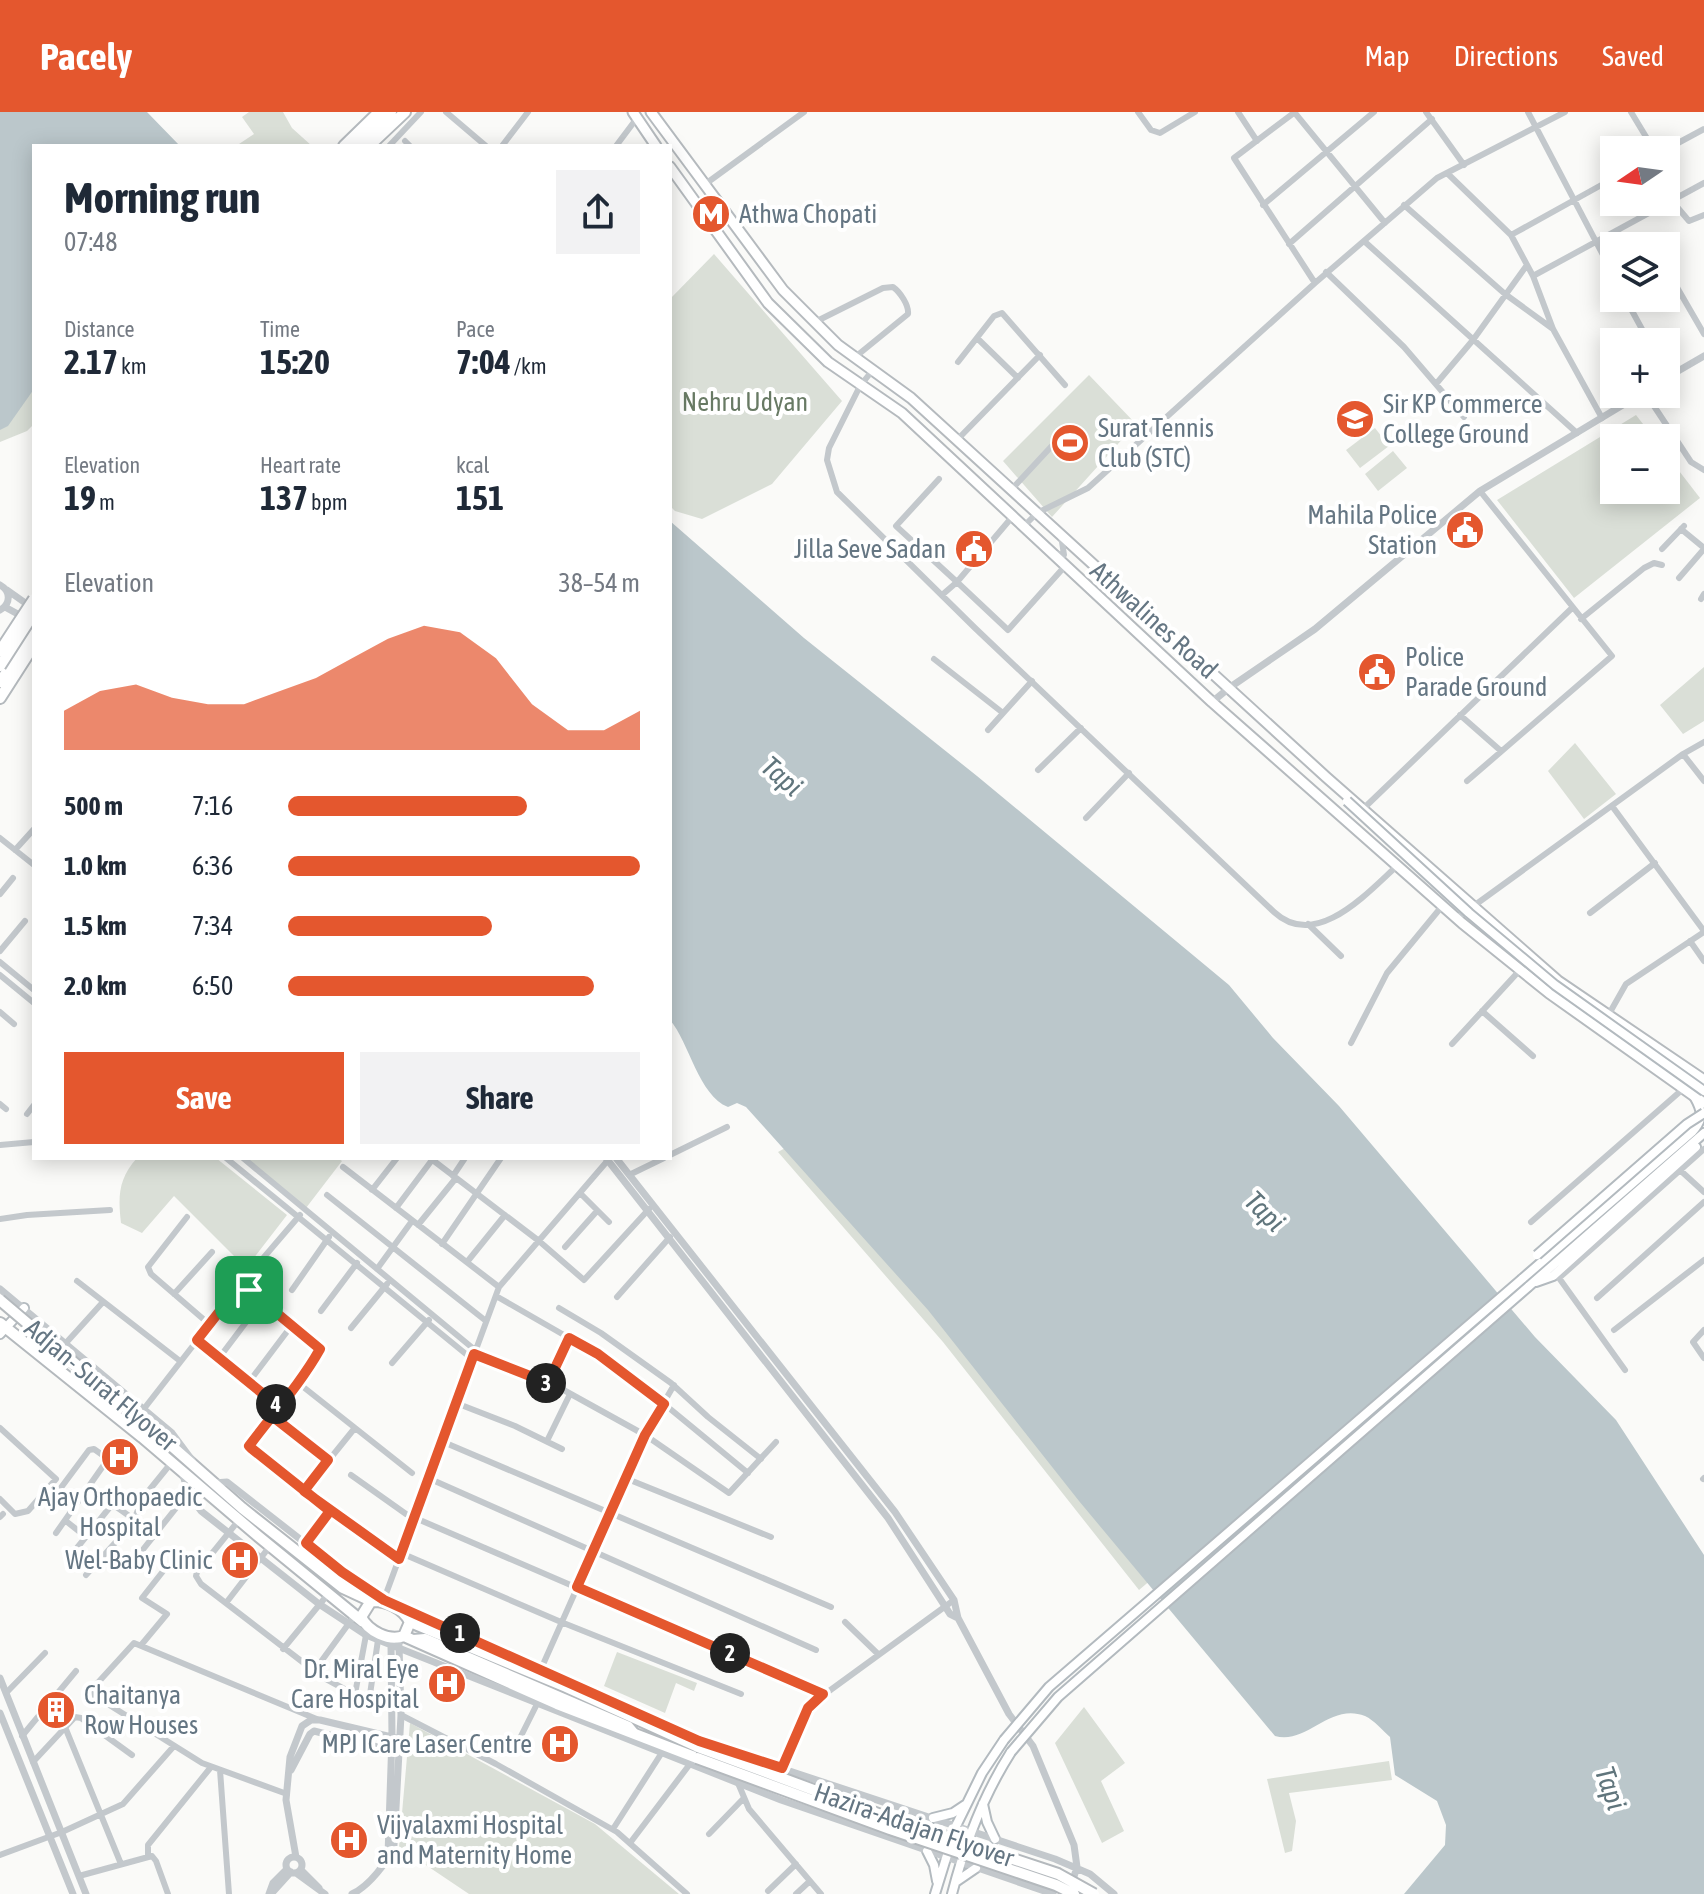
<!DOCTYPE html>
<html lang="en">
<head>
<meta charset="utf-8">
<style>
	body { margin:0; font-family:"Asap Condensed",sans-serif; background:#f2f2f3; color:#1f2937; height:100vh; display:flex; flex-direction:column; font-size:30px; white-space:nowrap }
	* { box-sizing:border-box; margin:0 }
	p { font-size:26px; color:#747a83 }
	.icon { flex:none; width:44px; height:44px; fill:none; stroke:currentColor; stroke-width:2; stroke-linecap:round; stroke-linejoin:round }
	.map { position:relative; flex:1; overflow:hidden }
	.details { position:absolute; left:32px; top:32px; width:640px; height:1016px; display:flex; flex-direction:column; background:#fff; border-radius:0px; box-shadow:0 4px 20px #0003 }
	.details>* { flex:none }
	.needle { width:52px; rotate:257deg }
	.tools { position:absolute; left:1600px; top:24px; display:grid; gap:16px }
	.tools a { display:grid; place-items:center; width:80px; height:80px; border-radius:0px; background:#fff; box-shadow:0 4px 20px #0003; font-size:40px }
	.pin { position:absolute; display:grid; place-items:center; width:68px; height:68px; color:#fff; margin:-34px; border-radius:16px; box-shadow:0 4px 12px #0006 }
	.km { position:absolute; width:40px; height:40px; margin:-20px; border-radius:50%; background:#222; color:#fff; font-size:22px; line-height:40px; text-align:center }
	.round { display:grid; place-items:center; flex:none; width:84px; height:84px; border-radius:0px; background:#f2f2f3 }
	.summary { display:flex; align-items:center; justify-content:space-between; height:136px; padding:0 32px }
	h1 { font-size:44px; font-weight:700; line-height:60px }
	.figures { display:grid; grid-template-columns:repeat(3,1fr); gap:12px; height:136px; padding:8px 32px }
	.figures div { display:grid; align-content:center }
	.figures b { font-size:34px; font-weight:700 }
	.figures small { font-size:22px; font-weight:400 }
	.figures p { font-size:22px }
	.chart { height:224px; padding:16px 32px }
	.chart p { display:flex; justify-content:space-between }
	.chart svg { width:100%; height:144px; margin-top:8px; fill:#e4572e; opacity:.7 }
	.primary-button { display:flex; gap:16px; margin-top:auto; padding:16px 32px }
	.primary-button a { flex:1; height:92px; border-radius:0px; background:#e4572e; color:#fff; font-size:32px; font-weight:700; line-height:92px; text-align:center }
	.primary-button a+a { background:#f2f2f3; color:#1f2937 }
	ul { padding:0 32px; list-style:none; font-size:26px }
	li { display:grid; grid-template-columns:128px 96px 1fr; align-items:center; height:60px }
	li i { height:20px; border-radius:10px; background:#e4572e }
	header { display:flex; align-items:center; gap:48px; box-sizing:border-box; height:112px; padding:0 40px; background:#e4572e; color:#fff }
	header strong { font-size:38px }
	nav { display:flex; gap:44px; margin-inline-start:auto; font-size:28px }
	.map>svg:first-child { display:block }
	.green { fill:#dadfd7 }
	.water { fill:#bbc7cb }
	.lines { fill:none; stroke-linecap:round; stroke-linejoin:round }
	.secondary-casing { stroke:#b3babf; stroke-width:12 }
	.primary-casing { stroke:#b5babe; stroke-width:13 }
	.trunk-casing { stroke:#b4b9bd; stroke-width:14 }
	.minor { stroke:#c3c8cc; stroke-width:6 }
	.tertiary { stroke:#c3c8cc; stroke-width:7 }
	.secondary { stroke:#fff; stroke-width:8 }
	.primary { stroke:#fff; stroke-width:9 }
	.trunk { stroke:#fff; stroke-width:10 }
	.secondary-bridge-casing { stroke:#b3babf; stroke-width:12; stroke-linecap:butt }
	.trunk-bridge-casing { stroke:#b4b9bd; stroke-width:14; stroke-linecap:butt }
	.secondary-bridge { stroke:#fff; stroke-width:8 }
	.trunk-bridge { stroke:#fff; stroke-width:10 }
	.route-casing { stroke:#fff; stroke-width:16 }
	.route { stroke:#e4572e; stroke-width:10 }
	.labels { text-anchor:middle; stroke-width:8; stroke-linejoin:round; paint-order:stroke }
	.poi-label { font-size:26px; fill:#657683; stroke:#fff; text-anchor:start }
	.park-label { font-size:26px; fill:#687a64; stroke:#fff }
	.street-label { font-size:26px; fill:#657683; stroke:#fff }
	.water-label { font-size:28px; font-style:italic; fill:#60757c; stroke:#fff }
</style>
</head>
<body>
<header>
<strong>Pacely</strong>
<nav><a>Map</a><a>Directions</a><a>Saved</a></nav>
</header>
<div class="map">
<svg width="1704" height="1782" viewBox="0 0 1704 1782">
	<rect width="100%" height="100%" fill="#fafaf8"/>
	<path class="green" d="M249 0H283L292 16 312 34H236L254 22 242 5Z
		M714 142 842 289 772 372 702 407 675 399 670 394V187Z
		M0 253 34 266V312L27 319 0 330Z
		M1089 263 1136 312 1052 405 1003 349Z
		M1636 303 1654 326H1614V378H1666V342L1700 386 1574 486 1497 388Z
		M1375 316 1389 334 1360 356 1346 338Z
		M1393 339 1407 356 1378 379 1365 362Z
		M1704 555V609L1683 622 1660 593Z
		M1575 631 1616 682 1584 707 1548 659Z
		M794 1031 1152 1467 1139 1478 943 1230 778 1040Z
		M137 1046H216L287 1103 246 1156 174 1084 142 1121 121 1111C118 1085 118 1067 137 1046Z
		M245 1046H338L342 1049 306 1096Z
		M617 1540 697 1571 694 1579 676 1571 665 1601 604 1574Z
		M1084 1595 1125 1651 1101 1669 1124 1719 1102 1731 1055 1631Z
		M410 1611 595 1712 679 1782H469L399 1735Z
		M1389 1649 1392 1668 1289 1681 1296 1709 1292 1739 1285 1741 1267 1667Z"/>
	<path class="water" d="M0 0H147L180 34H34V277L8 314 0 318Z
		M670 409 804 526 977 664 1229 873 1273 926 1339 994 1535 1225 1616 1308 1704 1443V1782H1404L1445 1733 1446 1713 1437 1689 1395 1663 1390 1625C1383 1619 1374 1608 1365 1604 1330 1590 1307 1633 1275 1624L1079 1389 928 1198 746 995 737 991 728 995C699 984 689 930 670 908Z"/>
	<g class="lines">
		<defs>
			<path id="secondary" d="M1522 1167 1692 1020C1703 1008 1703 1000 1695 986
				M1536 1170 1553 1164 1696 1035
				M1528 1175 1704 1021
				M0 1222 24 1196
				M413 1527 425 1526 629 1614 634 1620
				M983 1692 987 1710 995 1727
				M933 1706 953 1701 965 1693
				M927 1739 934 1753 937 1769
				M957 1769 976 1756
				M935 1782 956 1714 982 1661 1004 1628
				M952 1782C965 1731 983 1684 1011 1640"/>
			<path id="primary" d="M633 0 656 34
				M651 0 783 178 838 233 911 286 1326 665 1558 869 1704 968
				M670 55 768 191 828 250 902 301 1212 590 1462 811 1549 881 1704 991"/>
			<path id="trunk" d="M344 34 379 0
				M355 34 391 0
				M369 34 405 0
				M0 570 34 519
				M0 586 34 533
				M0 1211 142 1325 258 1424 363 1510
				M158 1322 242 1396 343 1476 371 1489
				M371 1489C386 1488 403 1496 410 1510L404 1524C389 1530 368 1519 361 1505Z
				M410 1510 566 1575 698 1635
				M404 1524 557 1592 697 1646"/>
		</defs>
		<use href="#secondary" class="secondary-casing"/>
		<use href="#primary" class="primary-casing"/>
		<use href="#trunk" class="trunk-casing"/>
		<path class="minor" d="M446 0 486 34
			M1138 0 1151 18 1160 21 1195 0
			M1238 0 1257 29
			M1295 0 1234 46 1315 171 1437 66 1565 0
			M1426 0 1464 53
			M1528 0 1614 164
			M1631 0 1654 38
			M1295 1 1385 111
			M405 29 410 34
			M389 34 421 0
			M502 34 528 0
			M616 34 637 6
			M1665 38 1704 17
			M1447 61 1511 123 1533 164 1553 217 1602 306
			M704 73 804 0
			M1672 89 1689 109 1704 103
			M1263 93 1374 0
			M1404 93 1505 182 1553 217
			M1511 123 1614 66
			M1364 129 1577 321
			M1289 132 1432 7
			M1326 160 1404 235 1464 305
			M1666 163 1671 165 1704 222
			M1533 164 1704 71
			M1625 186 1649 230
			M815 210 883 176 893 175C900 180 909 193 908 202L854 246
			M977 226 1018 266
			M958 250 994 204 1002 201 1065 273
			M872 259 860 274 829 336 827 348 837 380 975 516 1274 800C1316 839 1367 781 1398 753
			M1436 272 1473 228 1527 153
			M1646 282 1691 350 1704 358
			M957 328 1040 243
			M939 367 896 414 957 470 1013 404
			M1011 378 1061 324
			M1024 414 1037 401 1088 376 1315 171
			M1681 417 1704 436
			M1662 437 1684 414
			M1056 442 1064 443 1061 423
			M1679 466 1704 437
			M942 483 957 470 1008 518 1066 453
			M1701 487 1704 482
			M1581 507 1644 456 1654 451 1662 453
			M934 547 1003 601
			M1460 603 1501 639
			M988 618 1032 569
			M1683 642 1704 669
			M1038 658 1081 616
			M1467 669 1612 544 1480 379
			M1612 694 1704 819
			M1363 697 1572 496
			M1086 706 1129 661
			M0 726 34 753
			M15 738 34 717
			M0 782 13 766
			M1590 801 1655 751
			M1457 806 1683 642 1704 630
			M1308 812 1341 844
			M1690 829 1704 849
			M0 839 25 809
			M0 850 34 878
			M0 863 34 891
			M1482 899 1533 944
			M0 900 14 912
			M1609 902 1626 872 1704 820
			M1351 931 1387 861 1443 793
			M1452 932 1520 858
			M0 992 6 997
			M27 1002 34 993
			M0 1033 34 1030
			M670 1043 727 1015
			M226 1046 472 1247
			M243 1046 475 1238
			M430 1046 539 1129 584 1168 649 1097
			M343 1055 499 1175
			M1681 1059 1704 1080
			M629 1063 664 1046
			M453 1064 465 1046
			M372 1078 397 1046
			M580 1081 609 1110
			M327 1083 486 1209
			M396 1096 432 1048
			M187 1105 148 1155 151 1162 209 1212
			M0 1107 27 1103 110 1098
			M1531 1110 1683 977
			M418 1113 456 1066
			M442 1132 501 1046
			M565 1135 597 1099
			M467 1150 505 1103
			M377 1157 412 1109
			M77 1169 180 1249
			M241 1172 320 1237 249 1335 330 1399 399 1447
			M292 1178 329 1125
			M174 1182 212 1140
			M496 1184 604 1246 669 1296 748 1361
			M617 1185 670 1125
			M1597 1186 1704 1090
			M559 1196 601 1221 671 1271 708 1305 761 1347
			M321 1199 357 1151
			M351 1216 387 1172
			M1614 1218 1704 1148
			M1704 1218 1693 1230 1704 1246
			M197 1228 278 1294
			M65 1232 103 1190
			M474 1242 560 1276 645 1323 729 1381 776 1330
			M219 1246 262 1189
			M392 1251 429 1208
			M1625 1258 1559 1166 1704 1037
			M249 1270 292 1213
			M297 1270 412 1361
			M548 1271 569 1226
			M456 1291 515 1314 562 1337
			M143 1298 241 1172 300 1103
			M272 1304 328 1348
			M0 1316 56 1367 28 1399 15 1402 0 1387
			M441 1329 831 1495
			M547 1329 570 1282
			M351 1363 406 1402 823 1582
			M428 1366 816 1538
			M625 1366 771 1425
			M1703 1367 1704 1366
			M304 1379 354 1317
			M0 1405 3 1402
			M239 1408 197 1460 196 1464 201 1472 309 1555 320 1551 355 1503
			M66 1409 86 1425
			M56 1421 108 1347 94 1337 89 1338 57 1381
			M303 1435 330 1399
			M141 1440 188 1381
			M401 1441 561 1510 741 1582
			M68 1447 110 1395 115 1394 135 1408
			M86 1463 133 1411 142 1387 172 1350
			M383 1490 499 1175 609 1047
			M226 1491 270 1434
			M845 1510 878 1542
			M142 1532 167 1502 142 1486 164 1458
			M283 1537 329 1481
			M541 1557 645 1323 674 1273
			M326 1567 359 1585 393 1595
			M6 1581 45 1541
			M355 1582 366 1523
			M369 1589 378 1528
			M401 1603 496 1652 617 1720 687 1782
			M65 1615 121 1752
			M22 1624 76 1559
			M514 1638 537 1592
			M33 1650 75 1605 81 1606 132 1643
			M782 1656 805 1602 814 1590 954 1488
			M220 1658 229 1782
			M738 1671 749 1697 821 1782
			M287 1682 202 1651 95 1584 93 1576 134 1531 319 1608
			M613 1717 661 1642
			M709 1722 743 1687
			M630 1731 693 1648
			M0 1743 62 1720 123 1692 174 1634
			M148 1745V1733L211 1655
			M79 1764 152 1744 156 1749 168 1782
			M768 1779 796 1752
			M796 1782 810 1769"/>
		<path class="tertiary" d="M1666 266 1704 244
			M0 473C11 479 11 492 0 498
			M7 478 31 495
			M5 495 34 511
			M1212 590 1229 576 1315 517 1480 379 1641 282
			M606 1046 888 1406 950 1502 958 1506
			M616 1046 895 1400 954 1488 958 1506 1009 1602 1033 1634 1074 1733 1077 1755 1071 1774
			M0 1177 172 1321 192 1348
			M182 1359 188 1381 201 1399 319 1492 366 1523 781 1688 1053 1782
			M214 1371 227 1370 342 1460 384 1487
			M402 1496 699 1629 1055 1747 1090 1762 1114 1782
			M0 1566 86 1782
			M0 1601 73 1782
			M291 1658 310 1622 314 1619 393 1639
			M388 1743 392 1625 391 1532
			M296 1745 286 1688 290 1645 302 1614 311 1608H320L400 1627
			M286 1753a8 8 0 1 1 16 0a8 8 0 1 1-16 0Z
			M301 1758 319 1776
			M296 1761 325 1782
			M269 1782 273 1771 287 1757
			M271 1782 291 1760
			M352 1782C369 1774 388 1750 394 1733L401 1603 399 1533"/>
		<use href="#secondary" class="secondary"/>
		<use href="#primary" class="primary"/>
		<use href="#trunk" class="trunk"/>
		<defs>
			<path id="secondary-bridge" d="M1347 689 1469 801 1555 873 1704 979
				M1537 1143 1687 1012 1704 1001
				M1004 1628 1049 1575 1522 1167
				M1011 1640 1058 1585 1528 1175"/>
			<path id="trunk-bridge" d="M0 539 34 487
				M0 554 34 501
				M0 1188 158 1322
				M698 1635 889 1706 1058 1762 1094 1782
				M697 1646 890 1717 1056 1773 1074 1782"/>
		</defs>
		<use href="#secondary-bridge" class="secondary-bridge-casing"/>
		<use href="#trunk-bridge" class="trunk-bridge-casing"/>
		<use href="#secondary-bridge" class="secondary-bridge"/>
		<use href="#trunk-bridge" class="trunk-bridge"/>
	</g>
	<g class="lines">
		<defs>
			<path id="route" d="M249 1178 320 1237C301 1271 273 1302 249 1334L251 1336 330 1399 306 1431 342 1460 384 1488 699 1629 782 1656 808 1596 823 1582 577 1475 645 1323 664 1292 598 1242 569 1226 548 1271 474 1242 399 1447 304 1379 328 1348 272 1304 278 1294 197 1228 241 1172 249 1178"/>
		</defs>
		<use href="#route" class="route-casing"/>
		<use href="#route" class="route"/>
	</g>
	<defs>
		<symbol id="metro-disc" viewBox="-11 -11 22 22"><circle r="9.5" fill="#e4572e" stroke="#fff"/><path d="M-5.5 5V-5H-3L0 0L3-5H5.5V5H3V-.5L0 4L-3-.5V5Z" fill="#fff"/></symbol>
		<symbol id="university-disc" viewBox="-11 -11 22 22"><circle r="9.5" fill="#e4572e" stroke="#fff"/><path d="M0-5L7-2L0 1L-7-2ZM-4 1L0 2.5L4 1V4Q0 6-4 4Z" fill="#fff"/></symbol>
		<symbol id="stadium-disc" viewBox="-11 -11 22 22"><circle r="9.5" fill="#e4572e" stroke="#fff"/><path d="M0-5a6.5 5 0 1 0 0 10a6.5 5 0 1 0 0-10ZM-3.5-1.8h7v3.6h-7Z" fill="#fff"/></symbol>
		<symbol id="civic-disc" viewBox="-11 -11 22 22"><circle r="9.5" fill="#e4572e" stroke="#fff"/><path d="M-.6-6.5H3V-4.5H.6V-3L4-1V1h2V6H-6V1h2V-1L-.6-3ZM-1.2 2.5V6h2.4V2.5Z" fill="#fff"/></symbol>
		<symbol id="hospital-disc" viewBox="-11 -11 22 22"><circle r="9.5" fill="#e4572e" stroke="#fff"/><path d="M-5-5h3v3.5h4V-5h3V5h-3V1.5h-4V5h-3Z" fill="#fff"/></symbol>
		<symbol id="building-disc" viewBox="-11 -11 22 22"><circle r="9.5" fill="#e4572e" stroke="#fff"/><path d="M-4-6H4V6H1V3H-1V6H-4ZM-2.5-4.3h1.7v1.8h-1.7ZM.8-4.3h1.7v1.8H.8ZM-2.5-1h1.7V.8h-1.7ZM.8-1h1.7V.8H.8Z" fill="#fff"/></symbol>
	</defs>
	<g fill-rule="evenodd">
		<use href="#metro-disc" x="689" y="80" width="44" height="44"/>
		<use href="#university-disc" x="1333" y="285" width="44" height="44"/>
		<use href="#stadium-disc" x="1048" y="309" width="44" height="44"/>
		<use href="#civic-disc" x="1443" y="396" width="44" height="44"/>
		<use href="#civic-disc" x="952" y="415" width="44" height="44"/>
		<use href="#civic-disc" x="1355" y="538" width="44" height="44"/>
		<use href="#hospital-disc" x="98" y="1323" width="44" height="44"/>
		<use href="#hospital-disc" x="218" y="1426" width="44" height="44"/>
		<use href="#hospital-disc" x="425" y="1550" width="44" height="44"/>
		<use href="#building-disc" x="34" y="1576" width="44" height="44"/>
		<use href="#hospital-disc" x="538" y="1610" width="44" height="44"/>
		<use href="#hospital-disc" x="327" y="1706" width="44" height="44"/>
	</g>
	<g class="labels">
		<g class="poi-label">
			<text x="739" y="111">Athwa Chopati</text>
			<text x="1383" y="301">Sir KP Commerce<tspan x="1383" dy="30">College Ground</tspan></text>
			<text x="1098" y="325">Surat Tennis<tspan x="1098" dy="30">Club (STC)</tspan></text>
			<text x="1437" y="412" text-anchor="end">Mahila Police<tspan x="1437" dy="30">Station</tspan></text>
			<text x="946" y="446" text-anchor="end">Jilla Seve Sadan</text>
			<text x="1405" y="554">Police<tspan x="1405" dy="30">Parade Ground</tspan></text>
			<text x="120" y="1394" text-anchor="middle">Ajay Orthopaedic<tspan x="120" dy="30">Hospital</tspan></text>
			<text x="212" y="1457" text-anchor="end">Wel-Baby Clinic</text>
			<text x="419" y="1566" text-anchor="end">Dr. Miral Eye<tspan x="419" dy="30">Care Hospital</tspan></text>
			<text x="84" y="1592">Chaitanya<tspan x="84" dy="30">Row Houses</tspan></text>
			<text x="532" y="1641" text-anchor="end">MPJ ICare Laser Centre</text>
			<text x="377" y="1722">Vijyalaxmi Hospital<tspan x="377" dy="30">and Maternity Home</tspan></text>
		</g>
		<g class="park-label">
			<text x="745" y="299">Nehru Udyan</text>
		</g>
		<g class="street-label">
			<text transform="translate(1154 508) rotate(42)" y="9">Athwalines Road</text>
			<text transform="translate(101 1273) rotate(40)" y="9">Adjan- Surat Flyover</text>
			<text transform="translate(914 1713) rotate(19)" y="9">Hazira-Adajan Flyover</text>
		</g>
		<g class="water-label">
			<text transform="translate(782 664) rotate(41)" y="10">Tapi</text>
			<text transform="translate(1265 1099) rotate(45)" y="10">Tapi</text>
			<text transform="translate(1611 1676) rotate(71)" y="10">Tapi</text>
		</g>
	</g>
</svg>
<div class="tools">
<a><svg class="needle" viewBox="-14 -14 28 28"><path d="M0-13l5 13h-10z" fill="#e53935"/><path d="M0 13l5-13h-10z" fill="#747a83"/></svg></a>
<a><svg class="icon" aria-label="layers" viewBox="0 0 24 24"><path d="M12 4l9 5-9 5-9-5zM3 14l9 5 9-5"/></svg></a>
<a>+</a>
<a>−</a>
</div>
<div class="pin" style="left:249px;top:1178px;background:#1e9e55"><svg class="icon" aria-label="arrive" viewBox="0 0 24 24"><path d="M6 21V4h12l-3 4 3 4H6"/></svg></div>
<b class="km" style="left:460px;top:1521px">1</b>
<b class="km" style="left:730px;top:1541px">2</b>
<b class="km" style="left:546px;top:1271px">3</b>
<b class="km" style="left:276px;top:1292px">4</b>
<section class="details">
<div class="summary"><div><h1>Morning run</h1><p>07:48</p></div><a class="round"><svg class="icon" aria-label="share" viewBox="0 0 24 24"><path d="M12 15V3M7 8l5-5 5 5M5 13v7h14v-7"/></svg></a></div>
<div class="figures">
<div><p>Distance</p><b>2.17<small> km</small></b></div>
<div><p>Time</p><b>15:20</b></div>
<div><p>Pace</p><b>7:04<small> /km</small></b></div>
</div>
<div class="figures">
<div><p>Elevation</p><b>19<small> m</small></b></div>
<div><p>Heart rate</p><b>137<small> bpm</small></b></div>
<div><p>kcal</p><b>151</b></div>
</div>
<div class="chart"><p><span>Elevation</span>38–54 m</p>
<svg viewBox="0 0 160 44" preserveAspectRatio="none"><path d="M0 44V32L10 26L20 24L30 28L40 30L50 30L60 26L70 22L80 16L90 10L100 6L110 8L120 16L130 30L140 38L150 38L160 32V44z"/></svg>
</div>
<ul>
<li><b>500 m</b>7:16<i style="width:68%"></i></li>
<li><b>1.0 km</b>6:36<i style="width:100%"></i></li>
<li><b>1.5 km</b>7:34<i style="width:58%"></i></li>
<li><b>2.0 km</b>6:50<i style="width:87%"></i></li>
</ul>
<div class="primary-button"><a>Save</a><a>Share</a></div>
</section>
</div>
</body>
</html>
